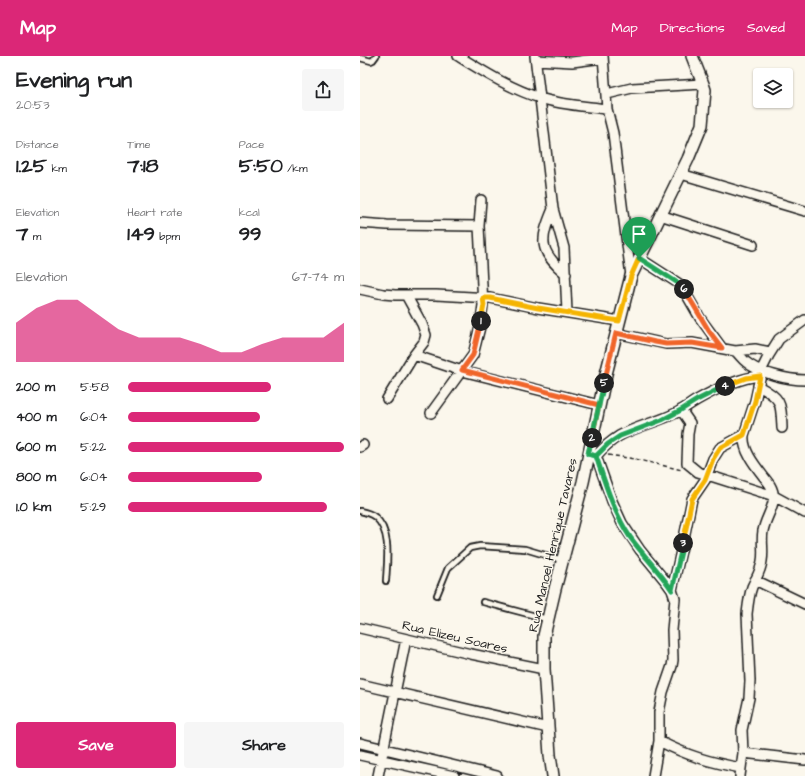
<!DOCTYPE html>
<html lang="en">
<head>
<meta charset="utf-8">
<style>
	body { margin:0; font-family:"Architects Daughter",sans-serif; background:#f6f6f6; color:#202124; height:100vh; display:flex; flex-direction:column; font-size:15px; white-space:nowrap }
	* { box-sizing:border-box; margin:0 }
	p { font-size:13px; color:#757577 }
	.icon { flex:none; width:22px; height:22px; fill:none; stroke:currentColor; stroke-width:2; stroke-linecap:round; stroke-linejoin:round }
	.map { position:relative; flex:1; overflow:hidden }
	.sheet { display:flex; flex-direction:column; background:#fff; width:360px }
	.sheet>* { flex:none }
	.controls { position:absolute; left:393px; top:12px; display:grid; gap:8px }
	.controls a { display:grid; place-items:center; width:40px; height:40px; border-radius:4px; background:#fff; box-shadow:0 1px 3px #0004; font-size:20px }
	.pin { position:absolute; display:grid; place-items:center; width:34px; height:34px; color:#fff; margin:-41px -17px; border-radius:50% 50% 50% 0; rotate:-45deg; box-shadow:0 0 4px #0007 }
	.pin .icon { rotate:45deg }
	.km { position:absolute; width:20px; height:20px; margin:-10px; border-radius:50%; background:#222; color:#fff; font-size:11px; line-height:20px; text-align:center }
	.round { display:grid; place-items:center; flex:none; width:42px; height:42px; border-radius:4px; background:#f6f6f6 }
	.headline { display:flex; align-items:center; justify-content:space-between; height:68px; padding:0 16px }
	h1 { font-size:22px; font-weight:700; line-height:30px }
	.stats { display:grid; grid-template-columns:repeat(3,1fr); gap:6px; height:68px; padding:4px 16px }
	.stats div { display:grid; align-content:center }
	.stats b { font-size:20px; font-weight:700 }
	.stats small { font-size:11px; font-weight:400 }
	.stats p { font-size:11px }
	.chart { height:112px; padding:8px 16px }
	.chart p { display:flex; justify-content:space-between }
	.chart svg { width:100%; height:72px; margin-top:4px; fill:#db2777; opacity:.7 }
	.cta { display:flex; gap:8px; margin-top:auto; padding:8px 16px }
	.cta a { flex:1; height:46px; border-radius:4px; background:#db2777; color:#fff; font-size:16px; font-weight:700; line-height:46px; text-align:center }
	.cta a+a { background:#f6f6f6; color:#202124 }
	ul { padding:0 16px; list-style:none; font-size:13px }
	li { display:grid; grid-template-columns:64px 48px 1fr; align-items:center; height:30px }
	li i { height:10px; border-radius:5px; background:#db2777 }
	header { display:flex; align-items:center; gap:24px; box-sizing:border-box; height:56px; padding:0 20px; background:#db2777; color:#fff }
	header strong { font-size:19px }
	nav { display:flex; gap:22px; margin-inline-start:auto; font-size:14px }
	main { display:flex; flex:1; min-height:0 }
	.map>svg:first-child { display:block }
	.lines { fill:none; stroke-linecap:round; stroke-linejoin:round }
	.service-casing { stroke:#1c1c1c; stroke-width:8 }
	.minor-casing { stroke:#1c1c1c; stroke-width:12 }
	.tertiary-casing { stroke:#1c1c1c; stroke-width:14 }
	.path { stroke:#1c1c1c; stroke-width:1.5; stroke-dasharray:4 3; stroke-linecap:butt }
	.service { stroke:#fbf7ec; stroke-width:4.5 }
	.minor { stroke:#fbf7ec; stroke-width:9 }
	.tertiary { stroke:#fbf7ec; stroke-width:11 }
	.split-1-casing { stroke:#fff; stroke-width:8 }
	.split-2-casing { stroke:#fff; stroke-width:8 }
	.split-3-casing { stroke:#fff; stroke-width:8 }
	.split-4-casing { stroke:#fff; stroke-width:8 }
	.split-5-casing { stroke:#fff; stroke-width:8 }
	.split-6-casing { stroke:#fff; stroke-width:8 }
	.split-7-casing { stroke:#fff; stroke-width:8 }
	.split-1 { stroke:#f5b400; stroke-width:5 }
	.split-2 { stroke:#f0652b; stroke-width:5 }
	.split-3 { stroke:#22a559; stroke-width:5 }
	.split-4 { stroke:#f5b400; stroke-width:5 }
	.split-5 { stroke:#22a559; stroke-width:5 }
	.split-6 { stroke:#f0652b; stroke-width:5 }
	.split-7 { stroke:#22a559; stroke-width:5 }
	.labels { text-anchor:middle; stroke-width:3; stroke-linejoin:round; paint-order:stroke }
	.street-label { font-size:13px; fill:#1c1c1c; stroke:#fbf7ec }
</style>
</head>
<body>
<header>
<strong>Map</strong>
<nav><a>Map</a><a>Directions</a><a>Saved</a></nav>
</header>
<main>
<section class="sheet">
<div class="headline"><div><h1>Evening run</h1><p>20:53</p></div><a class="round"><svg class="icon" aria-label="share" viewBox="0 0 24 24"><path d="M12 15V3M7 8l5-5 5 5M5 13v7h14v-7"/></svg></a></div>
<div class="stats">
<div><p>Distance</p><b>1.25<small> km</small></b></div>
<div><p>Time</p><b>7:18</b></div>
<div><p>Pace</p><b>5:50<small> /km</small></b></div>
</div>
<div class="stats">
<div><p>Elevation</p><b>7<small> m</small></b></div>
<div><p>Heart rate</p><b>149<small> bpm</small></b></div>
<div><p>kcal</p><b>99</b></div>
</div>
<div class="chart"><p><span>Elevation</span>67–74 m</p>
<svg viewBox="0 0 160 44" preserveAspectRatio="none"><path d="M0 44V20L10 11L20 6L30 6L40 15L50 24L60 29L70 29L80 29L90 33L100 38L110 38L120 33L130 29L140 29L150 29L160 20V44z"/></svg>
</div>
<ul>
<li><b>200 m</b>5:58<i style="width:66%"></i></li>
<li><b>400 m</b>6:04<i style="width:61%"></i></li>
<li><b>600 m</b>5:22<i style="width:100%"></i></li>
<li><b>800 m</b>6:04<i style="width:62%"></i></li>
<li><b>1.0 km</b>5:29<i style="width:92%"></i></li>
</ul>
<div class="cta"><a>Save</a><a>Share</a></div>
</section>
<div class="map">
<svg width="445" height="720" viewBox="0 0 445 720">
	<rect width="100%" height="100%" fill="#fbf7ec"/>
	<filter id="ink" filterUnits="userSpaceOnUse"><feTurbulence type="fractalNoise" baseFrequency=".025" numOctaves="2"/><feDisplacementMap in="SourceGraphic" scale="8" xChannelSelector="R" yChannelSelector="G"/><feConvolveMatrix kernelMatrix="1 2 1 2 8 2 1 2 1" color-interpolation-filters="sRGB"/></filter>
	<g filter="url(#ink)">
		<g class="lines">
			<defs>
				<path id="service" d="M0 2 11 5 13 4 16 0
					M0 455C5 456 11 458 15 461 32 475 27 506 26 525
					M77 539 88 512 110 492 120 490 165 493 202 504
					M123 546 187 563"/>
				<path id="minor" d="M98 0C124 16 151 33 180 42 201 49 225 50 247 53
					M175 0 193 153 204 192 207 256
					M243 0 247 53 253 77 271 220
					M176 4 212 6 243 2
					M247 38 272 32 343 28
					M321 118 445 155
					M193 153C180 184 178 195 206 218
					M300 159 393 189
					M0 167 27 169 119 170
					M279 202 321 229 340 262 362 292
					M0 233 23 238 35 239H76L130 242 178 252 259 265
					M256 277 306 288 332 287 375 295 395 293 410 296
					M375 295C379 298 382 303 386 306 399 317 428 324 445 324
					M54 299 102 315 239 349
					M398 330C422 342 421 347 422 372
					M27 343 54 299 64 286 66 279 62 268 46 239
					M321 354 330 367 328 378 327 407 338 416 414 440 445 457
					M71 357 113 299 120 271 123 249 119 170 121 144
					M0 391 3 389
					M230 398 236 400C243 392 251 385 259 380 277 370 298 366 316 357 324 353 330 348 337 344 356 333 378 322 400 320
					M236 400 252 445 262 467 280 494 307 527 312 534 315 543 312 574 313 604 312 610 303 636 299 656V685L293 720
					M395 524 445 548
					M312 534 324 482 332 443 345 424 353 403 360 392 384 379
					M0 572 111 598 184 613
					M0 628 188 672
					M299 685C328 700 349 706 381 712
					M0 687 137 720
					M383 697 445 704
					M0 699 94 720
					M18 720 46 583
					M380 720 383 697 382 674 389 642 390 625 387 558C388 549 389 539 392 531 396 522 401 515 402 505 404 495 401 485 403 475 406 458 420 446 410 429 400 415 382 397 384 379L395 345 402 313 409 299 419 283 445 264"/>
				<path id="tertiary" d="M193 720 190 699 184 613V580L195 533 223 426 246 318 271 220 328 103 342 69 345 34 343 28 332 0"/>
			</defs>
			<use href="#service" class="service-casing"/>
			<use href="#minor" class="minor-casing"/>
			<use href="#tertiary" class="tertiary-casing"/>
			<path class="path" d="M248 399 275 403 322 414"/>
			<use href="#service" class="service"/>
			<use href="#minor" class="minor"/>
			<use href="#tertiary" class="tertiary"/>
		</g>
	</g>
	<g class="lines" filter="url(#ink)">
		<defs>
			<path id="split-1" d="M121 265 124 249 123 242H130L178 252 259 265 271 220 279 202"/>
			<path id="split-2" d="M121 265 113 299 102 314 239 349 232 382"/>
			<path id="split-3" d="M232 382 228 398 236 400C245 427 254 457 270 481 283 499 299 515 312 534L323 487"/>
			<path id="split-4" d="M323 487 332 443 345 424 353 403 360 392 384 379 395 345 400 320 386 322 365 330"/>
			<path id="split-5" d="M244 327 228 398 236 400 248 388 260 380 302 364 321 354 337 344 365 330"/>
			<path id="split-6" d="M244 327 256 277 295 286 306 288 332 287 362 292 349 275 324 233"/>
			<path id="split-7" d="M279 202 321 229 324 233"/>
		</defs>
		<use href="#split-1" class="split-1-casing"/>
		<use href="#split-2" class="split-2-casing"/>
		<use href="#split-3" class="split-3-casing"/>
		<use href="#split-4" class="split-4-casing"/>
		<use href="#split-5" class="split-5-casing"/>
		<use href="#split-6" class="split-6-casing"/>
		<use href="#split-7" class="split-7-casing"/>
		<use href="#split-1" class="split-1"/>
		<use href="#split-2" class="split-2"/>
		<use href="#split-3" class="split-3"/>
		<use href="#split-4" class="split-4"/>
		<use href="#split-5" class="split-5"/>
		<use href="#split-6" class="split-6"/>
		<use href="#split-7" class="split-7"/>
	</g>
	<g class="labels">
		<g class="street-label">
			<text transform="translate(192 489) rotate(-77)" y="5">Rua Manoel Henrique Tavares</text>
			<text transform="translate(95 580) rotate(13)" y="5">Rua Elizeu Soares</text>
		</g>
	</g>
</svg>
<div class="controls">
<a><svg class="icon" aria-label="layers" viewBox="0 0 24 24"><path d="M12 4l9 5-9 5-9-5zM3 14l9 5 9-5"/></svg></a>
</div>
<div class="pin" style="left:279px;top:202px;background:#1e9e55"><svg class="icon" aria-label="arrive" viewBox="0 0 24 24"><path d="M6 21V4h12l-3 4 3 4H6"/></svg></div>
<b class="km" style="left:121px;top:265px">1</b>
<b class="km" style="left:232px;top:382px">2</b>
<b class="km" style="left:323px;top:487px">3</b>
<b class="km" style="left:365px;top:330px">4</b>
<b class="km" style="left:244px;top:327px">5</b>
<b class="km" style="left:324px;top:233px">6</b>
</div>
</main>
</body>
</html>
